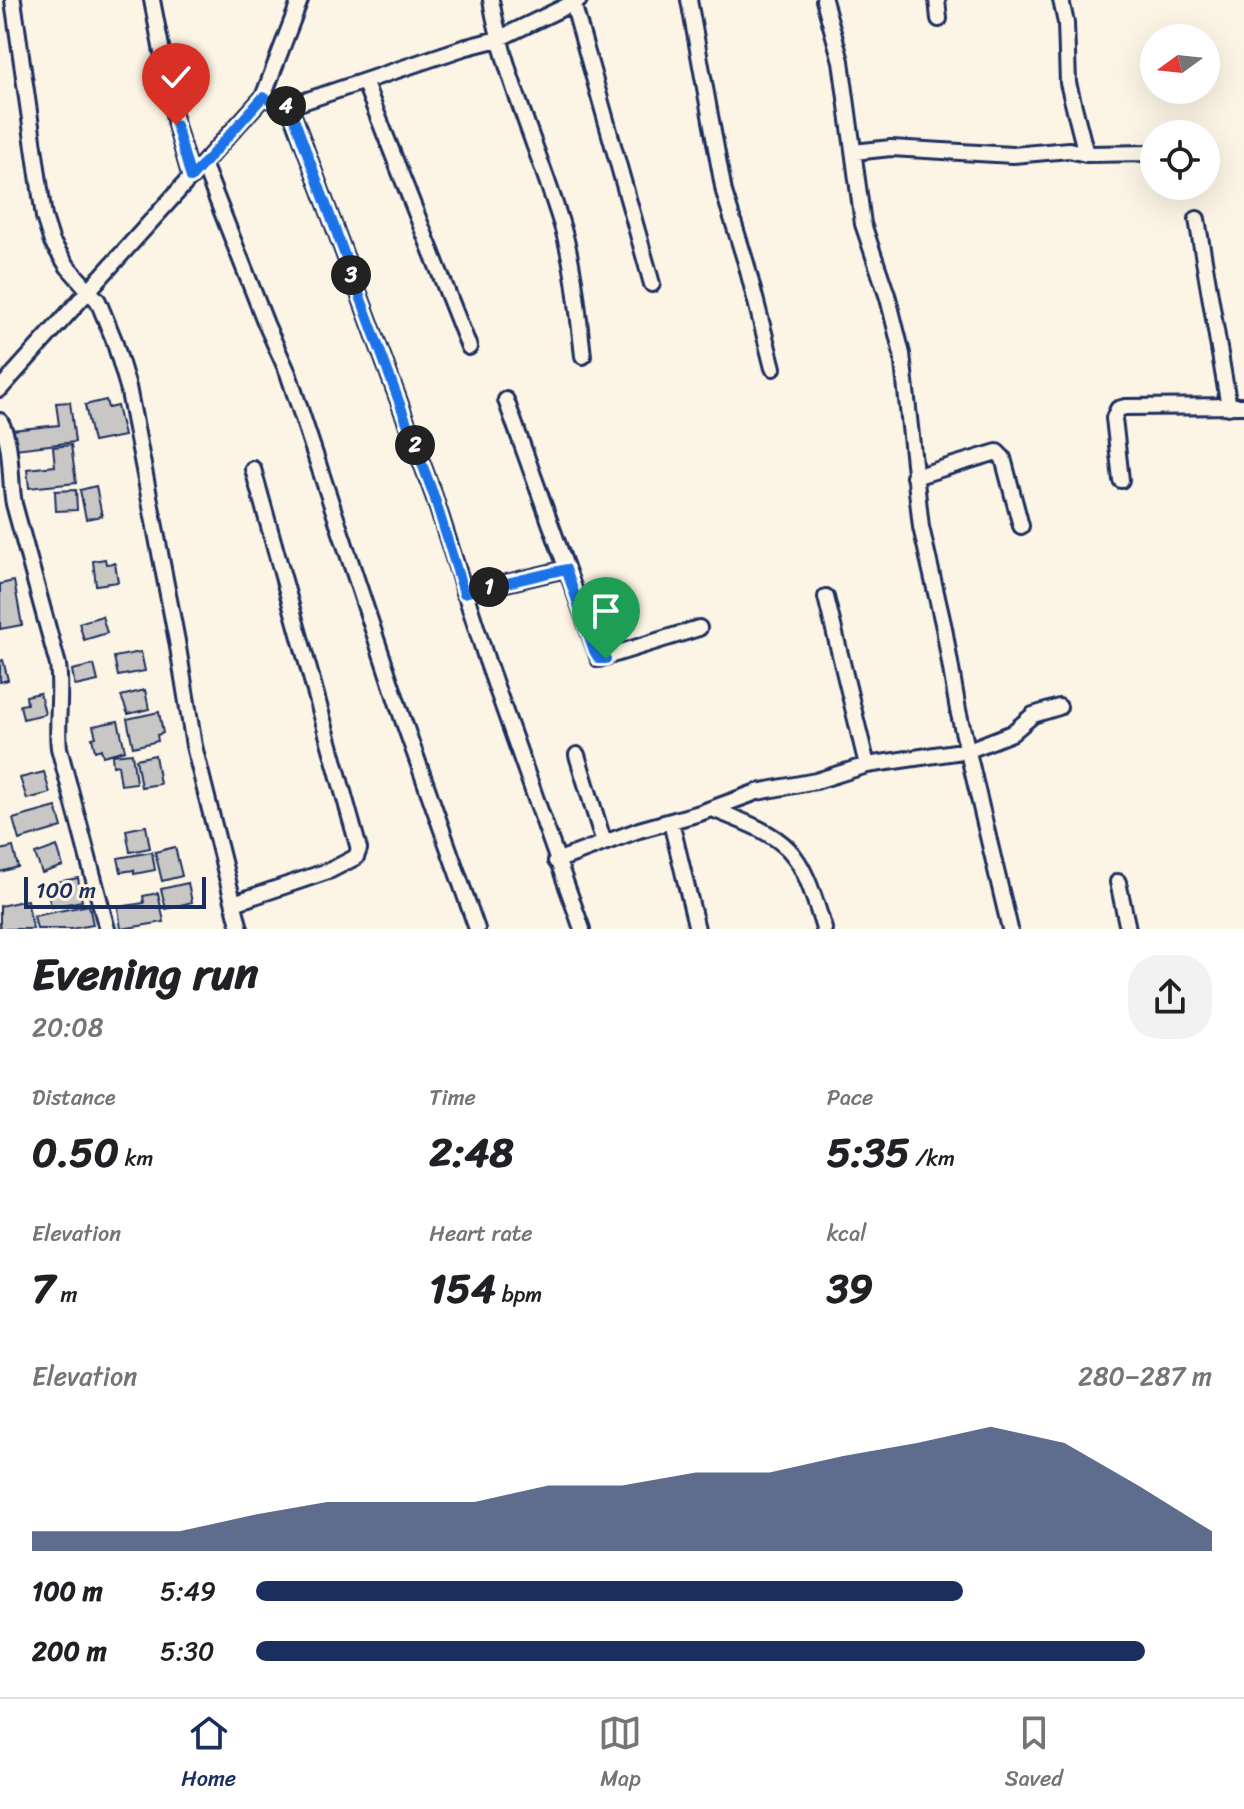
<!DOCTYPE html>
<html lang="en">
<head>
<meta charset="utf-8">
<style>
	body { margin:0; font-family:Sriracha,sans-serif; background:#f2f2f2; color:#202124; height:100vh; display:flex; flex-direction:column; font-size:30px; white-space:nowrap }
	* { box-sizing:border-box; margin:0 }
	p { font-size:26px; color:#757577 }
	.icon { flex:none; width:44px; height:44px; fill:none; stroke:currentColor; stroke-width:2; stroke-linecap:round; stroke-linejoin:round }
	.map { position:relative; height:929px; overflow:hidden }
	.panel { display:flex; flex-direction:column; background:#fff; flex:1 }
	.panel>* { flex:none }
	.needle { width:52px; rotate:255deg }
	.buttons { position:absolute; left:1140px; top:24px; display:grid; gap:16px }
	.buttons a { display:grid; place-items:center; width:80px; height:80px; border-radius:50%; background:#fff; box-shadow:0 8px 32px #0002; font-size:40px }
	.scale { position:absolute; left:24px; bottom:20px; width:182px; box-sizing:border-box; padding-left:8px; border:4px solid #1b2f5e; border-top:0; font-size:22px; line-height:28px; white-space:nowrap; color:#1b2f5e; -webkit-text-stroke:6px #fcf5e5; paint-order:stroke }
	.pin { position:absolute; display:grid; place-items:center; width:68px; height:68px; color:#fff; margin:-82px -34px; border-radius:50% 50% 50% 0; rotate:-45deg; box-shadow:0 0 8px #0007 }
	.pin .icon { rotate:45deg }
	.km { position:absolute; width:40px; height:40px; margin:-20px; border-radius:50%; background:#222; color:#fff; font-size:22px; line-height:40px; text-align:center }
	.round { display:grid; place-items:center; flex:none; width:84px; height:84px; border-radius:32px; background:#f2f2f2 }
	.headline { display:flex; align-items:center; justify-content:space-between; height:136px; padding:0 32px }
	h1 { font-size:44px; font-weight:700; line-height:60px }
	.metrics { display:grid; grid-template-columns:repeat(3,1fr); gap:12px; height:136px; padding:8px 32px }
	.metrics div { display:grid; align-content:center }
	.metrics b { font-size:40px; font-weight:700 }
	.metrics small { font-size:22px; font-weight:400 }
	.metrics p { font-size:22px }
	.chart { height:224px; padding:16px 32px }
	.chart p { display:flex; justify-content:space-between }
	.chart svg { width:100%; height:144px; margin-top:8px; fill:#1b2f5e; opacity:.7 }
	ul { padding:0 32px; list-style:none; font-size:26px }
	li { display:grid; grid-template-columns:128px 96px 1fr; align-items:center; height:60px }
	li i { height:20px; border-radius:10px; background:#1b2f5e }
	.tabs { display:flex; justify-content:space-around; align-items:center; height:112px; border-top:2px solid #e0e0e0; background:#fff; font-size:22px; color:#757577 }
	.tabs a { display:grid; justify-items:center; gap:4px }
	.tabs .active { color:#1b2f5e }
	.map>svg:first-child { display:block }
	.building { fill:#c8c7c6; stroke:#1b2f5e; stroke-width:2 }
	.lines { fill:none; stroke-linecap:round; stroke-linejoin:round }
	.minor-casing { stroke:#1b2f5e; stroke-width:20 }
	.minor { stroke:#fcf5e5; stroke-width:14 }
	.route-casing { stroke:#fff; stroke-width:16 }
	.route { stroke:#1a73e8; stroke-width:10 }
</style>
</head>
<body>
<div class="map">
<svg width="1244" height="929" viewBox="0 0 1244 929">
	<rect width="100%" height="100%" fill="#fcf5e5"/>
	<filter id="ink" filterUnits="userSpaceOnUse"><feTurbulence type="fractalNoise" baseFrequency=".0125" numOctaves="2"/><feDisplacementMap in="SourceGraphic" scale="16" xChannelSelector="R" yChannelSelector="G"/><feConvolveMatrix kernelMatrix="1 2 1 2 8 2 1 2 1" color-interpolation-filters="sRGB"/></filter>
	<g filter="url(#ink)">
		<path class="building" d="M106 400 108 408 117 406 124 436 93 442 85 405Z
			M70 402 75 442 15 449 12 430 59 425 56 403Z
			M71 445 76 483 29 488 27 469 55 466 53 447Z
			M96 486 102 516 86 519 80 490Z
			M76 490 77 510 56 511 55 491Z
			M105 559 106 564 115 563 118 582 96 585 93 561Z
			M14 581 22 625 0 629V584Z
			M102 616 107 633 84 640 79 623Z
			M141 652 145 671 118 676 114 657Z
			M3 660 8 680 0 682V661Z
			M94 665 98 681 75 686 72 670Z
			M145 690 149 709 128 714 121 696Z
			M40 693 45 714 23 719 20 705 27 704 26 696Z
			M159 712 163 733 157 735 158 741 133 747 127 719Z
			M118 721 125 750 103 756 101 749 95 751 92 738 96 737 93 726Z
			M132 753 136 783 121 785 118 765 113 766 112 755Z
			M155 755 160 784 141 787 136 759Z
			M44 772 50 793 27 799 20 778Z
			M56 807 62 827 19 840 13 819Z
			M146 826 150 848 130 852 126 830Z
			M57 846 63 866 42 873 35 854Z
			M13 847 18 867 0 872V850Z
			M175 847 182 876 162 881 155 852Z
			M152 852 155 870 134 874V870L121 872 118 858Z
			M78 878 82 901 51 907 46 884Z
			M188 883 192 902 166 909 161 889Z
			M158 893 164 922 121 929 118 907 144 903 143 896Z
			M27 900 33 929H0V906Z
			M89 905 93 925 71 929H37L34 916Z"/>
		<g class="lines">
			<defs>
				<path id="minor" d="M13 0 44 217 52 242 68 267 98 301 114 340 128 387 177 641 194 746 240 929
					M152 0 176 125 191 178
					M491 0C505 79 540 152 563 229 575 270 578 314 583 356
					M689 0 724 192 746 263 773 368
					M824 0 841 61 863 224 888 298 902 354 921 527 944 628 958 710 1010 929
					M937 0 939 19
					M1061 0 1066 23 1068 83 1086 154
					M573 3 652 284
					M364 81 469 347
					M263 97 287 107 294 118 434 496 487 661 582 929
					M287 107 463 48 498 39 579 0
					M854 152 891 148 1013 155 1069 150 1086 154 1154 153
					M204 166 266 324 288 373 402 717 477 929
					M1197 219 1229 407
					M0 389 263 97 300 0
					M506 400 599 659 699 628
					M0 421C13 443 9 478 14 504L58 665C62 694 56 720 59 748L107 929
					M914 477 997 452 1003 458 1021 526
					M1121 480 1114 418 1118 409 1125 407 1244 406
					M464 593 566 569
					M826 597 867 765
					M577 755 604 843
					M712 809C792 840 799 846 824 929
					M671 822 697 929
					M556 861 639 830 700 813 757 792 816 781 867 765 969 750 1012 733 1033 715 1059 707
					M1118 882 1128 929
					M234 903 331 870 356 857 359 849 253 469"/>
			</defs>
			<use href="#minor" class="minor-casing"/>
			<use href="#minor" class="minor"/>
		</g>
	</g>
	<g class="lines" filter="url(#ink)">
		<defs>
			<path id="route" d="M176 125 191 178 263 97 287 107 294 118 434 496 464 593 566 569 594 651 599 659H606"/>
		</defs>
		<use href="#route" class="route-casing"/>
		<use href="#route" class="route"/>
	</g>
</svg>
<div class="buttons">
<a><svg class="needle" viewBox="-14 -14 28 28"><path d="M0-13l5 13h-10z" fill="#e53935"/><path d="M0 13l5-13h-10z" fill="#757577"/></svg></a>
<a><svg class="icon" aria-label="locate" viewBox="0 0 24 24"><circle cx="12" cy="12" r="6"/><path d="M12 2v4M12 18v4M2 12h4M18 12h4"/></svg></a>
</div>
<div class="scale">100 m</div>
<div class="pin" style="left:606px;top:659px;background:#1e9e55"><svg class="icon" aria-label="arrive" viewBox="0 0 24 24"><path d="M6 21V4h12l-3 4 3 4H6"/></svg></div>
<div class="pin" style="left:176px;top:125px;background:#d93025"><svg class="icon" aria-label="check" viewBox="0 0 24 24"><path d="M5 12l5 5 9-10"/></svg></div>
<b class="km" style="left:489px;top:587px">1</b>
<b class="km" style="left:415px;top:445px">2</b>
<b class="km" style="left:351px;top:275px">3</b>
<b class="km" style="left:286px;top:106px">4</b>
</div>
<section class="panel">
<div class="headline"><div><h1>Evening run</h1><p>20:08</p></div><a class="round"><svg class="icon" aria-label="share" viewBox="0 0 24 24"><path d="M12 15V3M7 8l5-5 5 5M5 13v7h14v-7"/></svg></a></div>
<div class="metrics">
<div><p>Distance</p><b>0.50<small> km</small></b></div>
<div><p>Time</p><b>2:48</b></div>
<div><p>Pace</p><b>5:35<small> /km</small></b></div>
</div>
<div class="metrics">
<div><p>Elevation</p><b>7<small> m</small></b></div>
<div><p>Heart rate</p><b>154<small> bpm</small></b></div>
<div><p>kcal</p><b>39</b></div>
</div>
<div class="chart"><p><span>Elevation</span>280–287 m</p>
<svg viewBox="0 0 160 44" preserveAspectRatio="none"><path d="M0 44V38L10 38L20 38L30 33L40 29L50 29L60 29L70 24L80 24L90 20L100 20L110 15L120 11L130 6L140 11L150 24L160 38V44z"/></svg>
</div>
<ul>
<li><b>100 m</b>5:49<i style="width:74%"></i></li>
<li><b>200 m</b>5:30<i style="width:93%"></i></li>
</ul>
</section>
<nav class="tabs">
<a class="active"><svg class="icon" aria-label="home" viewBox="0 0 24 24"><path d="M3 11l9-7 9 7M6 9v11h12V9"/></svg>Home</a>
<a><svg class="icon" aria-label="map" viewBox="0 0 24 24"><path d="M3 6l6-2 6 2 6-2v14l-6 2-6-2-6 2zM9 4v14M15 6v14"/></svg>Map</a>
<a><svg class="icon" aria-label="saved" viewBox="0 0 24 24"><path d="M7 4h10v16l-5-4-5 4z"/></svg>Saved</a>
</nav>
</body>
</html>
